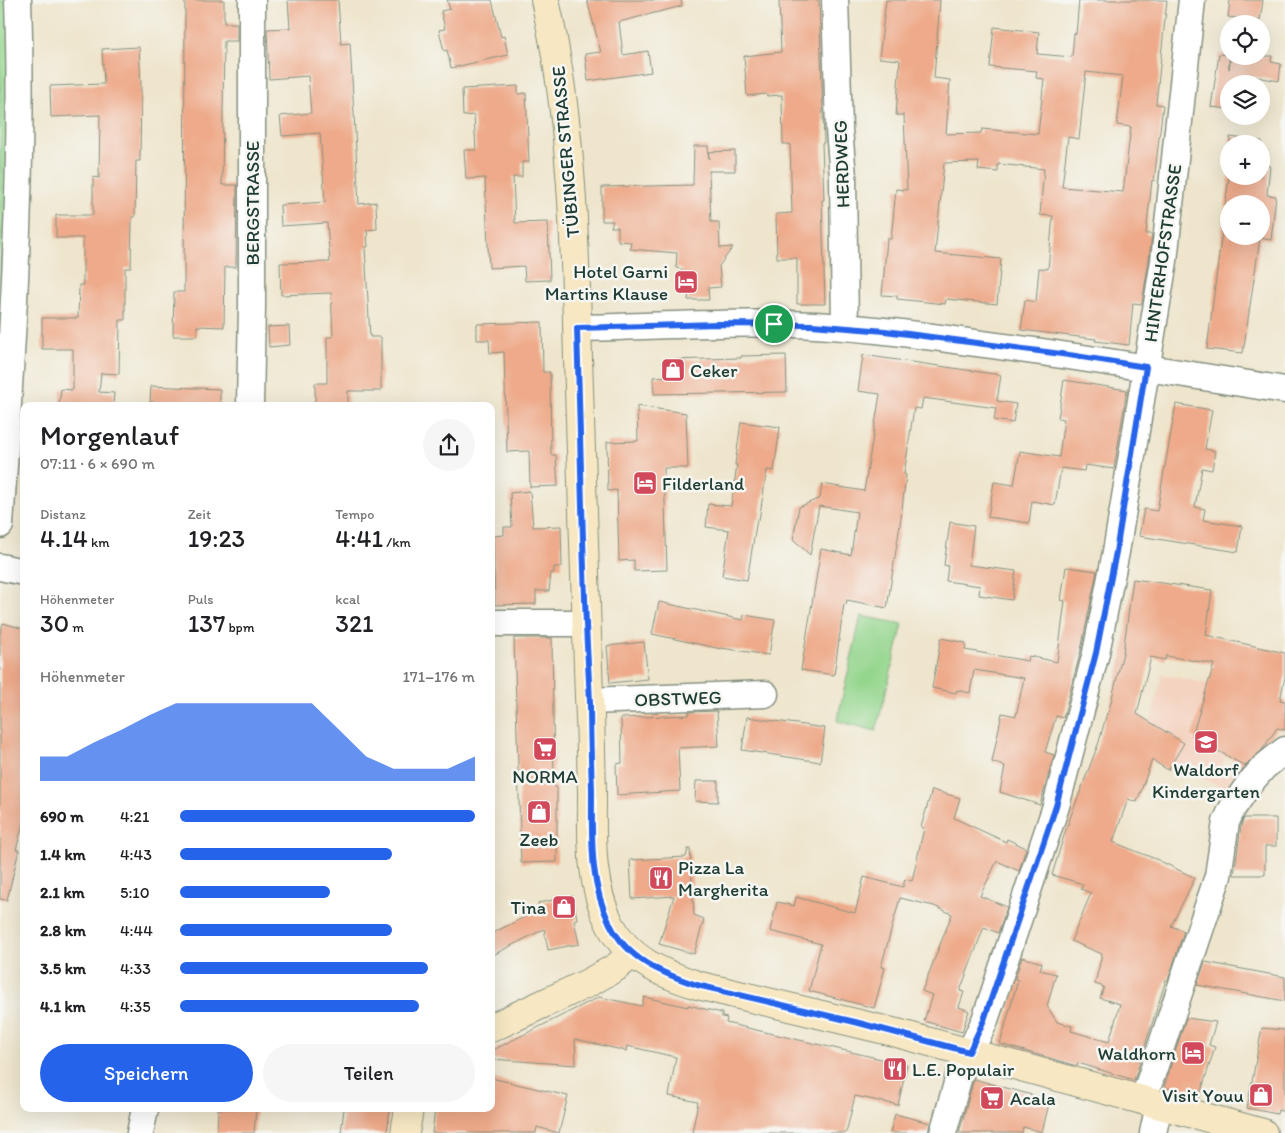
<!DOCTYPE html>
<html lang="de">
<head>
<meta charset="utf-8">
<style>
	body { margin:0; font-family:Itim,sans-serif; background:#f6f6f6; color:#202124; height:100vh; display:flex; flex-direction:column; font-size:19px; white-space:nowrap }
	* { box-sizing:border-box; margin:0 }
	p { font-size:16px; color:#757577 }
	.icon { flex:none; width:28px; height:28px; fill:none; stroke:currentColor; stroke-width:2; stroke-linecap:round; stroke-linejoin:round }
	.map { position:relative; flex:1; overflow:hidden }
	.sheet { position:absolute; left:20px; top:402px; width:475px; height:710px; display:flex; flex-direction:column; background:#fff; border-radius:10px; box-shadow:0 5px 20px #0002 }
	.sheet>* { flex:none }
	.buttons { position:absolute; left:1220px; top:15px; display:grid; gap:10px }
	.buttons a { display:grid; place-items:center; width:50px; height:50px; border-radius:50%; background:#fff; box-shadow:0 5px 20px #0002; font-size:25px }
	.pin { position:absolute; display:grid; place-items:center; width:42px; height:42px; color:#fff; margin:-21px; border:2px solid #fff; border-radius:50%; box-shadow:0 1px 5px #0007 }
	.round { display:grid; place-items:center; flex:none; width:52px; height:52px; border-radius:26px; background:#f6f6f6 }
	.head { display:flex; align-items:center; justify-content:space-between; height:85px; padding:0 20px }
	h1 { font-size:28px; font-weight:600; line-height:38px }
	.stats { display:grid; grid-template-columns:repeat(3,1fr); gap:8px; height:85px; padding:5px 20px }
	.stats div { display:grid; align-content:center }
	.stats b { font-size:25px; font-weight:600 }
	.stats small { font-size:14px; font-weight:400 }
	.stats p { font-size:14px }
	.chart { height:140px; padding:10px 20px }
	.chart p { display:flex; justify-content:space-between }
	.chart svg { width:100%; height:90px; margin-top:5px; fill:#2563eb; opacity:.7 }
	.button { display:flex; gap:10px; margin-top:auto; padding:10px 20px }
	.button a { flex:1; height:58px; border-radius:30px; background:#2563eb; color:#fff; font-size:20px; font-weight:600; line-height:58px; text-align:center }
	.button a+a { background:#f6f6f6; color:#202124 }
	ul { padding:0 20px; list-style:none; font-size:16px }
	li { display:grid; grid-template-columns:80px 60px 1fr; align-items:center; height:38px }
	li i { height:12px; border-radius:6px; background:#2563eb }
	.map>svg:first-child { display:block }
	.built { fill:#f4d3c0 }
	.green { fill:#94d68d; stroke:#5a8a60 }
	.building { fill:#eeaa8a; fill-rule:evenodd }
	.lines { fill:none; stroke-linecap:round; stroke-linejoin:round }
	.street-casing { stroke:#869180; stroke-width:29 }
	.secondary-casing { stroke:#869180; stroke-width:30 }
	.street { stroke:#fff; stroke-width:26 }
	.secondary { stroke:#f7e8c3; stroke-width:28 }
	.route-casing { stroke:#fff; stroke-width:10 }
	.route { stroke:#2563eb; stroke-width:6 }
	.labels { text-anchor:middle; stroke-width:5; stroke-linejoin:round; paint-order:stroke }
	.street-label { font-size:19px; fill:#1f3d34; stroke:#f6f6f2 }
	.poi-label { font-size:19px; fill:#1f3d34; stroke:#f6f6f2; text-anchor:start }
</style>
</head>
<body>
<div class="map">
<svg width="1285" height="1133" viewBox="0 0 1285 1133">
	<rect width="100%" height="100%" fill="#f6f6f2"/>
	<filter id="ink" filterUnits="userSpaceOnUse"><feTurbulence type="fractalNoise" baseFrequency=".02" numOctaves="2"/><feDisplacementMap in="SourceGraphic" scale="10" xChannelSelector="R" yChannelSelector="G"/><feConvolveMatrix kernelMatrix="1 2 1 2 8 2 1 2 1" color-interpolation-filters="sRGB"/></filter>
	<filter id="wash" filterUnits="userSpaceOnUse"><feTurbulence type="fractalNoise" baseFrequency=".0096" numOctaves="4" result="noise"/><feDisplacementMap in="SourceGraphic" scale="20" xChannelSelector="R" yChannelSelector="G"/><feGaussianBlur stdDeviation="1.12" result="paint"/><feColorMatrix in="noise" values="0 0 0 0 0 0 0 0 0 0 0 0 0 0 0 0 0 1.4 0 .05"/><feComposite in="paint" operator="in"/></filter>
	<g filter="url(#wash)">
		<rect width="100%" height="100%" fill="#eee5cc"/>
		<path class="built" d="M1162 674 1285 701V730L1277 728 1249 768 1226 755 1221 766 1243 777 1235 794 1173 763 1168 770 1143 755Z"/>
		<path class="green" d="M0 0H10L11 97 0 399Z
			M861 616 903 624 876 731 837 721Z"/>
		<g id="blocks">
			<path class="building" d="M185 0H224V23H237V41H224L222 185H237L236 267H225L224 327 197 326V336H173L174 292H184Z
				M288 0H338L341 44 350 43 359 204 376 202 377 229 367 230 368 247H365L370 337H381V391H348V406H315V383H327V337H333L331 293 281 295 280 263 330 262 327 223 281 226 280 205 325 202 320 133 282 136 280 116 311 113 308 76 269 79 267 29 290 28Z
				M447 0H492L501 37 504 36 508 55 451 68 447 50 444 51 439 30 445 29 441 11 450 9Z
				M587 0H681L682 6 619 22 623 55 648 51 651 72 588 81 585 54 601 52Z
				M779 0H819L824 143H822L824 200H822L825 304H797V258H777L776 214 792 213 790 144H783L782 95 767 96 766 94 747 96 744 56 781 52Z
				M886 0H940L934 78 950 80 946 134 981 133 982 129 1038 134 1044 79 1036 78 1037 71 990 67 994 27 1039 32 1037 54 1072 57 1074 33 1076 34 1079 0H1167L1156 104 1163 105 1154 181 1152 180 1146 234H1152L1149 259 1142 304 1133 303 1129 345 1095 341 1096 339 1021 330 1025 300 1036 302 1039 268 1048 269 1053 216 1040 215 1044 169 998 164V172L978 170 979 162 944 163 935 253 1001 259 997 304 946 299 945 304 897 299V296L882 295 887 239H891L896 189 907 190 904 115H896L900 60 879 58ZM1086 72 1123 76 1117 125 1131 127 1123 192 1062 187 1068 137 1079 139Z
				M1230 0H1263L1260 21 1228 17Z
				M139 47 141 85 140 161H136L135 217H132L131 268H125V320H120L119 374 101 373 99 392 114 393 113 406H59L61 389 73 390V349H42V318H78L79 285H83V238H56V215H93V177L99 178 100 115 51 117 50 86 104 84 102 49Z
				M1219 54 1229 55V69L1231 56H1272L1271 62 1281 64 1279 81 1245 75 1243 84H1229V109L1211 107Z
				M518 86V94L526 93 529 162H522V177H513L515 223 548 222 550 280 525 281 524 266 489 268 485 178 466 179 464 150H476L474 115 463 116 462 89Z
				M1230 137 1262 141 1261 147V144H1230Z
				M694 146H708L709 159 708 152 735 151V171H709L711 222H719L720 248 733 247 719 266 721 287 708 288 709 300H688L689 292 681 282 682 269 676 268 677 253 630 249 631 242 618 241V227H611L613 221H602V187L693 185Z
				M1261 165 1270 166 1267 195 1276 196 1271 240 1260 238 1243 353 1207 349 1229 176H1261ZM1229 204H1261V236H1229Z
				M542 322 543 372H550L551 455H556L558 486 530 487 529 451 507 452 504 352 490 353 489 340H477V324Z
				M289 326 290 345 269 347 268 327Z
				M786 355 787 392 654 394 653 377 670 376 669 360 741 358V356Z
				M863 355 1001 375 997 401 1016 404 1013 423 994 420 996 408 923 398 921 409 914 408 904 474 906 475 901 518 887 608 847 600 846 605 844 604 834 675 801 670 821 549 851 555 857 512 819 506 810 555 793 539 799 507 820 498 822 484 864 491 880 394 858 391Z
				M1064 380 1127 390 1114 469 1085 465 1084 471 1061 468 1055 505 1032 501 1029 523 988 517 994 482 1014 485 1020 451 1059 457 1064 419 1058 418Z
				M151 386 220 389V406H186V404L150 402Z
				M1176 404 1212 410 1205 449 1215 451 1212 470 1202 468 1195 507 1205 509 1203 520 1242 526 1238 552 1139 536 1144 509 1157 511Z
				M637 406 686 413 688 468H664L667 570 634 571V560L619 561 617 490 608 491 607 442 638 441Z
				M741 422 780 427 774 471 767 470 759 520 757 519 747 580 722 576 729 530 706 527 708 504 731 506 737 465H735Z
				M530 491 533 527 561 526 562 567H554V573H551L549 591H536V604L495 605 493 536 504 535V527H512L510 493Z
				M950 522 974 526 969 565 1016 571 1012 600 979 595 980 586 946 581 948 566 944 565Z
				M1066 567 1097 571 1081 650 1063 718 1056 716 1045 752 1054 755 1040 805 1000 792 1005 766 992 762 1002 713 1016 716 1024 678 974 670 970 693 957 690 956 693 932 688 941 638 966 643 965 650 1028 661 1029 656 1057 662 1065 601 1061 600Z
				M1133 579 1212 590 1206 635 1285 653V677L1280 700 1285 701V730L1277 728 1262 750 1245 766 1192 736 1214 664 1166 656 1165 660 1151 657 1137 714 1184 743 1168 770 1152 760 1137 802 1128 799 1113 842 1158 860 1195 878 1171 926 1184 931 1168 980H1166L1134 1080 1078 1063 1077 1066 1000 1044 1018 980 1015 979 1022 957 1042 963 1040 970 1056 974 1047 1006 1057 1022 1072 1026 1071 1031 1109 1042 1120 1004 1100 998 1104 987 1095 984 1102 954 1071 941 1091 893 1081 889 1083 884 1052 875 1066 829 1099 742 1107 713 1108 714 1123 653Z
				M659 602 743 620 744 615 775 620 769 655 721 648V649L652 634Z
				M3 623 24 629V819L16 850H19L7 900 0 899V634Z
				M514 638H552L554 786 557 788V862L521 863Z
				M644 642 648 679 610 683 607 646Z
				M717 711 719 746 678 748 680 791 617 795 616 764 622 763 621 718 689 715V712Z
				M747 717 825 728 820 762 742 750Z
				M696 781H718V802L695 801Z
				M932 790 960 798 954 818 1006 842 1007 839 1026 848 1019 871 997 861 980 896 1007 907 998 933 984 927 960 991 964 992 959 1007 969 1011 962 1032 924 1021 932 995 922 991 952 914 934 906 900 898 881 967 885 968 874 1008 809 991 821 944 770 931 777 902 794 906 796 897 855 913 864 877 903 887 905 879 912 881 924 828 921 827Z
				M1244 818H1276V846H1265V875H1234L1241 826Z
				M688 849H690L694 915 704 919 694 954 659 944 674 896 632 899 630 860 686 857Z
				M573 896 577 919 574 920 579 944 548 950 544 929 491 956V934L540 909 538 903Z
				M1205 962 1285 977V1001L1197 985Z
				M599 997 642 1006 644 997 688 1007V1005L722 1013V1017L727 1018 726 1023 907 1065 898 1105 855 1096 846 1133H692L698 1102 669 1096 676 1057 627 1046 626 1051 575 1039 576 1065 491 1059V1051Z
				M1186 1018 1216 1022 1209 1045 1215 1047 1199 1098 1164 1087Z
				M1262 1028 1285 1030V1112L1278 1110 1277 1114 1247 1108Z
				M491 1078 568 1096 559 1133 537 1127 536 1133H432L435 1109H491Z
				M974 1079 1050 1100 1042 1132 1023 1127 1022 1133H959Z
				M218 1109H256L254 1133H217Z
				M344 1109H390L387 1133H341Z
				M895 1114 930 1123 928 1133H890Z"/>
		</g>
	</g>
	<g filter="url(#ink)">
		<use href="#blocks" fill-opacity="0" stroke="#869180" stroke-width="1"/>
		<g class="lines">
			<defs>
				<path id="street" d="M835 0 839 129 843 177 845 327
					M577 328C656 326 736 321 815 325 871 328 927 336 983 344 1084 357 1185 374 1285 390
					M250 406 252 306V0
					M0 525C12 350 24 175 18 0
					M0 567 24 572
					M491 623H586
					M590 701 765 694
					M1143 1101 1218 876 1226 822 1232 809 1249 784 1264 767 1285 750
					M140 1133 145 1109
					M943 1133 959 1076 985 1020 1056 806 1096 653 1116 552 1164 261 1192 0
					M1153 1133 1159 1105"/>
				<path id="secondary" d="M545 0C572 118 575 238 578 358 581 471 585 584 589 697 591 728 591 760 592 791 592 836 589 883 610 924 628 960 661 973 697 985L897 1033 1263 1133
					M491 1028 588 983 615 968 632 954
					M405 1133 409 1109"/>
			</defs>
			<use href="#street" class="street-casing"/>
			<use href="#secondary" class="secondary-casing"/>
			<use href="#street" class="street"/>
			<use href="#secondary" class="secondary"/>
		</g>
	</g>
	<g class="lines" filter="url(#ink)">
		<defs>
			<path id="route" d="M718 324 812 325 885 331 1069 355 1146 367 1116 552 1096 653 1056 806 984 1020 969 1052 855 1022 697 985C661 973 628 960 610 924 589 883 592 836 592 790 591 761 590 732 590 703 589 677 587 650 586 624 582 525 580 427 577 328Z"/>
		</defs>
		<use href="#route" class="route-casing"/>
		<use href="#route" class="route"/>
	</g>
	<defs>
		<symbol id="hotel-square" viewBox="-11 -11 22 22"><rect x="-9" y="-9" width="18" height="18" rx="4" fill="#d1495b" stroke="#f6f6f2"/><path d="M-6-4.5h1.5V1H6V5H4.5V3h-9V5H-6ZM-4 0a1.8 1.8 0 1 1 3.6 0ZM.5 0V-2.5h3Q6-2.5 6 0Z" fill="#fff"/></symbol>
		<symbol id="shop-square" viewBox="-11 -11 22 22"><rect x="-9" y="-9" width="18" height="18" rx="4" fill="#d1495b" stroke="#f6f6f2"/><path d="M-5-2.5h2.3a2.7 3.5 0 0 1 5.4 0H5L5.5 6h-11ZM-1.5-2.5h3a1.5 2.3 0 0 0-3 0Z" fill="#fff"/></symbol>
		<symbol id="school-square" viewBox="-11 -11 22 22"><rect x="-9" y="-9" width="18" height="18" rx="4" fill="#d1495b" stroke="#f6f6f2"/><path d="M0-5L7-2L0 1L-7-2ZM-4 1L0 2.5L4 1V4Q0 6-4 4Z" fill="#fff"/></symbol>
		<symbol id="supermarket-square" viewBox="-11 -11 22 22"><rect x="-9" y="-9" width="18" height="18" rx="4" fill="#d1495b" stroke="#f6f6f2"/><path d="M-6-5.5h2.5l.6 2H6L4.5 2H-2.5L-4.4-4H-6ZM-1.5 3.2a1.3 1.3 0 1 0 .1 0ZM3 3.2a1.3 1.3 0 1 0 .1 0Z" fill="#fff"/></symbol>
		<symbol id="restaurant-square" viewBox="-11 -11 22 22"><rect x="-9" y="-9" width="18" height="18" rx="4" fill="#d1495b" stroke="#f6f6f2"/><path d="M-5-6h1v4h1v-4h1v4h1v-4h1v5L-1.5 .5V6h-2V.5L-5-1ZM5-6V6H3V1.5H1.5Q1.5-4 5-6Z" fill="#fff"/></symbol>
	</defs>
	<g fill-rule="evenodd">
		<use href="#hotel-square" x="672" y="268" width="28" height="28"/>
		<use href="#shop-square" x="659" y="356" width="28" height="28"/>
		<use href="#hotel-square" x="631" y="469" width="28" height="28"/>
		<use href="#school-square" x="1192" y="728" width="28" height="28"/>
		<use href="#supermarket-square" x="531" y="735" width="28" height="28"/>
		<use href="#shop-square" x="525" y="798" width="28" height="28"/>
		<use href="#restaurant-square" x="647" y="864" width="28" height="28"/>
		<use href="#shop-square" x="550" y="893" width="28" height="28"/>
		<use href="#hotel-square" x="1179" y="1039" width="28" height="28"/>
		<use href="#restaurant-square" x="881" y="1055" width="28" height="28"/>
		<use href="#shop-square" x="1247" y="1081" width="28" height="28"/>
		<use href="#supermarket-square" x="978" y="1084" width="28" height="28"/>
	</g>
	<g class="labels">
		<g class="street-label">
			<text transform="translate(565 152) rotate(-95)" y="7">TÜBINGER STRASSE</text>
			<text transform="translate(841 164) rotate(-92)" y="7">HERDWEG</text>
			<text transform="translate(252 203) rotate(-90)" y="7">BERGSTRASSE</text>
			<text transform="translate(1162 253) rotate(-82)" y="7">HINTERHOFSTRASSE</text>
			<text transform="translate(678 698) rotate(-2)" y="7">OBSTWEG</text>
		</g>
		<g class="poi-label">
			<text x="668" y="278" text-anchor="end">Hotel Garni<tspan x="668" dy="22">Martins Klause</tspan></text>
			<text x="690" y="377">Ceker</text>
			<text x="662" y="490">Filderland</text>
			<text x="1206" y="776" text-anchor="middle">Waldorf<tspan x="1206" dy="22">Kindergarten</tspan></text>
			<text x="545" y="783" text-anchor="middle">NORMA</text>
			<text x="539" y="846" text-anchor="middle">Zeeb</text>
			<text x="678" y="874">Pizza La<tspan x="678" dy="22">Margherita</tspan></text>
			<text x="546" y="914" text-anchor="end">Tina</text>
			<text x="1176" y="1060" text-anchor="end">Waldhorn</text>
			<text x="912" y="1076">L.E. Populair</text>
			<text x="1244" y="1102" text-anchor="end">Visit Youu</text>
			<text x="1010" y="1105">Acala</text>
		</g>
	</g>
</svg>
<div class="buttons">
<a><svg class="icon" aria-label="locate" viewBox="0 0 24 24"><circle cx="12" cy="12" r="6"/><path d="M12 2v4M12 18v4M2 12h4M18 12h4"/></svg></a>
<a><svg class="icon" aria-label="layers" viewBox="0 0 24 24"><path d="M12 4l9 5-9 5-9-5zM3 14l9 5 9-5"/></svg></a>
<a>+</a>
<a>−</a>
</div>
<div class="pin" style="left:774px;top:324px;background:#1e9e55"><svg class="icon" aria-label="arrive" viewBox="0 0 24 24"><path d="M6 21V4h12l-3 4 3 4H6"/></svg></div>
<section class="sheet">
<div class="head"><div><h1>Morgenlauf</h1><p>07:11 · 6 × 690 m</p></div><a class="round"><svg class="icon" aria-label="share" viewBox="0 0 24 24"><path d="M12 15V3M7 8l5-5 5 5M5 13v7h14v-7"/></svg></a></div>
<div class="stats">
<div><p>Distanz</p><b>4.14<small> km</small></b></div>
<div><p>Zeit</p><b>19:23</b></div>
<div><p>Tempo</p><b>4:41<small> /km</small></b></div>
</div>
<div class="stats">
<div><p>Höhenmeter</p><b>30<small> m</small></b></div>
<div><p>Puls</p><b>137<small> bpm</small></b></div>
<div><p>kcal</p><b>321</b></div>
</div>
<div class="chart"><p><span>Höhenmeter</span>171–176 m</p>
<svg viewBox="0 0 160 44" preserveAspectRatio="none"><path d="M0 44V32L10 32L20 25L30 19L40 12L50 6L60 6L70 6L80 6L90 6L100 6L110 19L120 32L130 38L140 38L150 38L160 32V44z"/></svg>
</div>
<ul>
<li><b>690 m</b>4:21<i style="width:100%"></i></li>
<li><b>1.4 km</b>4:43<i style="width:72%"></i></li>
<li><b>2.1 km</b>5:10<i style="width:51%"></i></li>
<li><b>2.8 km</b>4:44<i style="width:72%"></i></li>
<li><b>3.5 km</b>4:33<i style="width:84%"></i></li>
<li><b>4.1 km</b>4:35<i style="width:81%"></i></li>
</ul>
<div class="button"><a>Speichern</a><a>Teilen</a></div>
</section>
</div>
</body>
</html>
